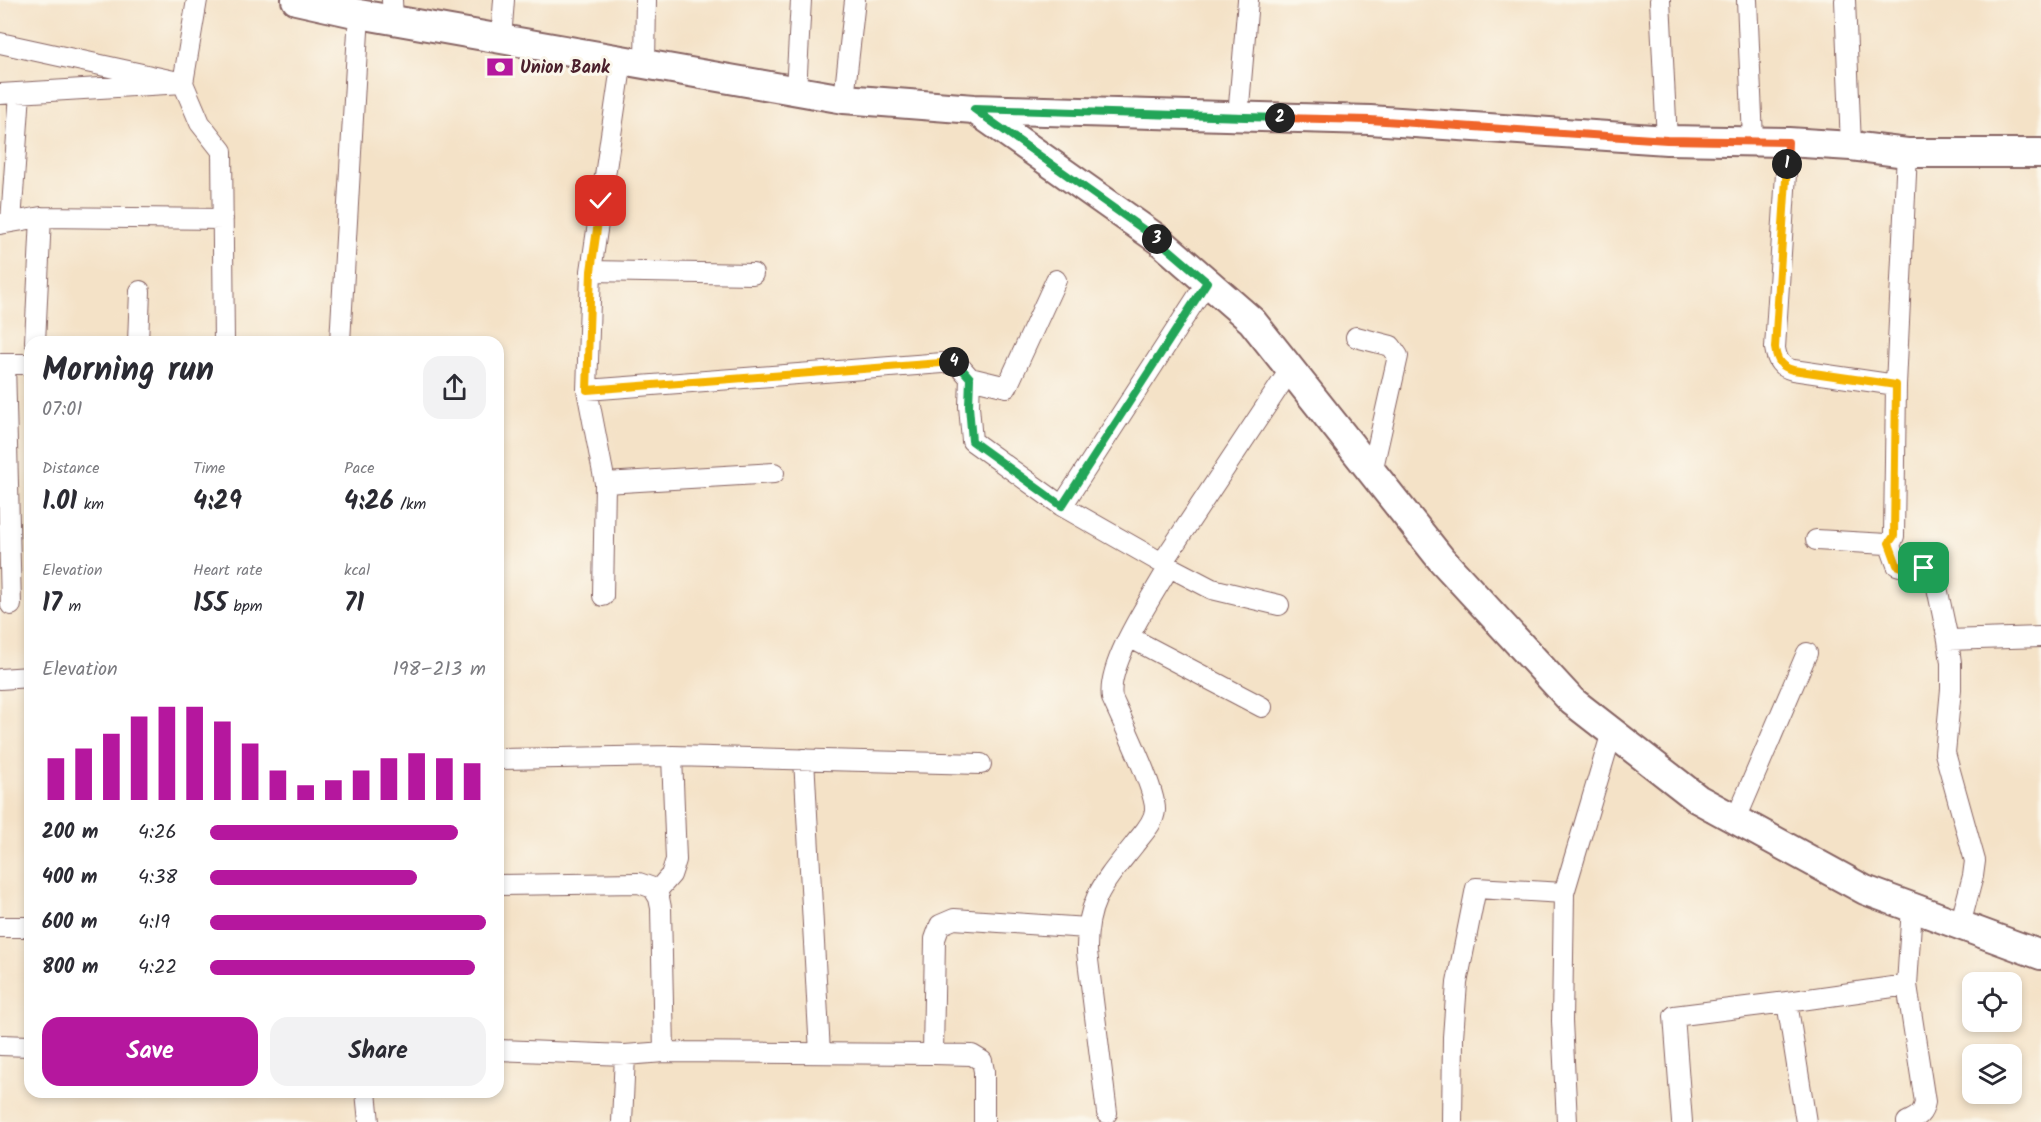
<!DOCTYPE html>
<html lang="en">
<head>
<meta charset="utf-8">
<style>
	body { margin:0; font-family:Kalam,sans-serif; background:#f2f2f3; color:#2b2b33; height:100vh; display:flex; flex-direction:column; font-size:22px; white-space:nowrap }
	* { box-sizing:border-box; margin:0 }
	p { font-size:20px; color:#7c7c81 }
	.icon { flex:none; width:33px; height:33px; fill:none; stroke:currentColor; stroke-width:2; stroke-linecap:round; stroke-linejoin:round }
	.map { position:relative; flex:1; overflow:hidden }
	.sheet { position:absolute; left:24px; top:336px; width:480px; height:762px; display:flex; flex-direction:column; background:#fff; border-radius:18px; box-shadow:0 3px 9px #0003 }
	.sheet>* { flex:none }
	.controls { position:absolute; left:1962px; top:972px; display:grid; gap:12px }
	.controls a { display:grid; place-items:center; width:60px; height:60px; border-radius:12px; background:#fff; box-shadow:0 3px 9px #0003; font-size:30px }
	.pin { position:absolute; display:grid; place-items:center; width:51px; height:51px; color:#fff; margin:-26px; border-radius:12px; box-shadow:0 3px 9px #0006 }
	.km { position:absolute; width:30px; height:30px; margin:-15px; border-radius:50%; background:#222; color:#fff; font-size:16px; line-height:30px; text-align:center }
	.round { display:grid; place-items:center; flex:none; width:63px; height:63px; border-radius:18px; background:#f2f2f3 }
	.overview { display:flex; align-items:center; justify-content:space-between; height:102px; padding:0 18px }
	h1 { font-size:33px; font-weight:700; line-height:45px }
	.metrics { display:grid; grid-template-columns:repeat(3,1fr); gap:9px; height:102px; padding:6px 18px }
	.metrics div { display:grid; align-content:center }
	.metrics b { font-size:26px; font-weight:700 }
	.metrics small { font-size:16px; font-weight:400 }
	.metrics p { font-size:16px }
	.chart { height:168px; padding:12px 18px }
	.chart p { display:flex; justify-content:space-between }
	.chart svg { width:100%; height:108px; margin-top:6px; stroke:#b5179e; stroke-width:6 }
	.primary-button { display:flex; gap:12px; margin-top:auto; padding:12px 18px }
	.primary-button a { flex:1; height:69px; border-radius:18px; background:#b5179e; color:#fff; font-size:24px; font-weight:700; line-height:69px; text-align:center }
	.primary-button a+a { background:#f2f2f3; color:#2b2b33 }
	ul { padding:0 18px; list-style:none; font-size:20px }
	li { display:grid; grid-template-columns:96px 72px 1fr; align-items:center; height:45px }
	li i { height:15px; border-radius:8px; background:#b5179e }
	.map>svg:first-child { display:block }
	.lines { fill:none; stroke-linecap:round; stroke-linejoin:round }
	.street-casing { stroke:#866362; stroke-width:22 }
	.secondary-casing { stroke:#866362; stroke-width:32 }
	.street { stroke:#fff; stroke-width:20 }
	.secondary { stroke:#fff; stroke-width:28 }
	.split-1-casing { stroke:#fff; stroke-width:12 }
	.split-2-casing { stroke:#fff; stroke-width:12 }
	.split-3-casing { stroke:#fff; stroke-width:12 }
	.split-4-casing { stroke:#fff; stroke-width:12 }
	.split-5-casing { stroke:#fff; stroke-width:12 }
	.split-1 { stroke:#f5b400; stroke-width:8 }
	.split-2 { stroke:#f0652b; stroke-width:8 }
	.split-3 { stroke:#22a559; stroke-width:8 }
	.split-4 { stroke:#22a559; stroke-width:8 }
	.split-5 { stroke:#f5b400; stroke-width:8 }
	.labels { text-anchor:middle; stroke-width:6; stroke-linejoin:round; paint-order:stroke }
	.poi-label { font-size:18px; font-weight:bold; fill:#4a1f2b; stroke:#fbf7ec; text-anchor:start }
</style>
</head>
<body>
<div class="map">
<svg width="2041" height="1122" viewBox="0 0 2041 1122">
	<rect width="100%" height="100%" fill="#fbf7ec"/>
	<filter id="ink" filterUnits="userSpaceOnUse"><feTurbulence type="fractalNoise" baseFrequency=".0167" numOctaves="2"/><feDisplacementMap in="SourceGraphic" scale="12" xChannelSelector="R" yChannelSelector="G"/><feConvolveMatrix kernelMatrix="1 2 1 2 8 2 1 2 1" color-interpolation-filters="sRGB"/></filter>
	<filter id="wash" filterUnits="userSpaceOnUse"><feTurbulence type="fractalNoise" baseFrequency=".008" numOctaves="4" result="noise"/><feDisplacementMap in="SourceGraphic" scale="24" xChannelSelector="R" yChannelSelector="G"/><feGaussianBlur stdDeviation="1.35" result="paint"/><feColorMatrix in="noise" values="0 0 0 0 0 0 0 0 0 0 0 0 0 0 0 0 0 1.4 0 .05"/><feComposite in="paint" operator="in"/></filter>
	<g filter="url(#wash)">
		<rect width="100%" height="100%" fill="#f4e2c7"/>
	</g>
	<g filter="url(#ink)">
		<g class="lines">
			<defs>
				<path id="street" d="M392 0 393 20
					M1660 0 1667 140
					M1747 0 1753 140
					M1845 0 1851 146
					M501 39 504 0
					M0 43 183 83 200 123 222 151 224 342
					M622 60 591 271 587 390 956 362 970 378 969 406 972 441 1062 506 1162 563 1290 370
					M645 64 646 0
					M796 91 801 0
					M0 94 183 83 197 0
					M844 99 855 0
					M1238 117 1248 0
					M1788 142 1775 348C1777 361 1781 367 1793 370L1896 385
					M11 222 20 93
					M0 224 41 217 223 219
					M591 271 753 274
					M1356 337 1391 346 1398 356 1372 472
					M35 342 41 217
					M138 342 140 291
					M340 342 359 14
					M0 364H30
					M5 364 11 605
					M970 378 1007 387 1056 280
					M587 390 605 483 774 473
					M1062 506 1207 282
					M1816 540 1887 544 1892 541 1894 536 1896 385 1907 153
					M1889 543 1897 565C1909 570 1924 564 1934 573L1948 640 1951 663V689L1945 753 1975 861 1973 876 1960 925
					M1162 563 1212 589 1279 605
					M603 596 605 483
					M1129 637 1262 707
					M1948 640 2041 637
					M0 679 30 677
					M498 759 672 756 981 764
					M804 759 820 1053
					M1736 819 1807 653
					M498 885 639 883 653 888 659 898 661 908 664 1052
					M656 892 671 875 676 860 672 756
					M1564 893 1612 732
					M0 927H30
					M1787 1002 1806 1122
					M0 1045 30 1046
					M498 1050 625 1055 664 1052 933 1054 935 939 940 925 954 919 1087 928
					M933 1054 972 1055 982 1061 984 1071V1122
					M366 1092 369 1122
					M1107 1113 1087 952C1086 901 1103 884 1134 845 1141 835 1154 824 1155 810 1156 791 1122 720 1112 698 1106 664 1152 597 1169 567
					M622 1122 625 1055
					M1452 1122 1453 1037 1457 983 1476 888 1564 893 1562 1021 1567 1122
					M1682 1122 1674 1016 1787 1002 1907 985
					M1907 1122C1918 1117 1923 1114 1925 1102L1907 985 1912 907"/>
				<path id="secondary" d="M296 0 359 14 844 99 974 109 1370 120 1667 140 1788 142 1851 146 1907 153H2041
					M974 109 1159 240 1252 321 1441 559 1572 701 1698 799 1865 890 2041 955"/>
			</defs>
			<use href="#street" class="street-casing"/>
			<use href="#secondary" class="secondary-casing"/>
			<use href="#street" class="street"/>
			<use href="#secondary" class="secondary"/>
		</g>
	</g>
	<g class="lines" filter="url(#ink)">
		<defs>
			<path id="split-1" d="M1787 164 1775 348C1777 361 1781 367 1793 370L1896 385 1894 536 1889 543 1897 565 1904 568H1924"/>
			<path id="split-2" d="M1280 118 1370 120 1667 140 1788 142 1787 164"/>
			<path id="split-3" d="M1157 239 974 109 1280 118"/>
			<path id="split-4" d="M954 362H956L970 378 969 406 972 441 1062 506 1207 282 1157 239"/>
			<path id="split-5" d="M601 201 591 271 587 390 954 362"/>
		</defs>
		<use href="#split-1" class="split-1-casing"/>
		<use href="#split-2" class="split-2-casing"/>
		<use href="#split-3" class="split-3-casing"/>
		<use href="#split-4" class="split-4-casing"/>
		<use href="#split-5" class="split-5-casing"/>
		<use href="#split-1" class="split-1"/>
		<use href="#split-2" class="split-2"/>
		<use href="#split-3" class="split-3"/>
		<use href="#split-4" class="split-4"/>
		<use href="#split-5" class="split-5"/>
	</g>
	<defs>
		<symbol id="bank-bare" viewBox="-9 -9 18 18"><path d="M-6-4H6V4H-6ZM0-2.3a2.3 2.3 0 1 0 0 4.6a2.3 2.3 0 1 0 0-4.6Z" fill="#b5179e" stroke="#fbf7ec" stroke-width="2.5" paint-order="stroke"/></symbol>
	</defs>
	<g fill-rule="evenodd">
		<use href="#bank-bare" x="481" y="48" width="38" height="38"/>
	</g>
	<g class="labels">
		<g class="poi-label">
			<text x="520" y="73">Union Bank</text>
		</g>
	</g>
</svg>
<div class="controls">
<a><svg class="icon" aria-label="locate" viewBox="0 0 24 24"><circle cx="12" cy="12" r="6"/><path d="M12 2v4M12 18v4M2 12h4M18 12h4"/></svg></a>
<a><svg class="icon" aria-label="layers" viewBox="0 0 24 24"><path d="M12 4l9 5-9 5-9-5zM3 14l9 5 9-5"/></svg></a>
</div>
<div class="pin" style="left:1924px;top:568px;background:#1e9e55"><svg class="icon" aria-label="arrive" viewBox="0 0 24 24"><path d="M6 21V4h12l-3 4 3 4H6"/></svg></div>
<div class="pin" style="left:601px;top:201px;background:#d93025"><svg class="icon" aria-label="check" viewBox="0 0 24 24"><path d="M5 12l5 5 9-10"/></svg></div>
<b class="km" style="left:1787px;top:164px">1</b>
<b class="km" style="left:1280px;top:118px">2</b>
<b class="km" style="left:1157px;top:239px">3</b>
<b class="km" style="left:954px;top:362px">4</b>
<section class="sheet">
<div class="overview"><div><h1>Morning run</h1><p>07:01</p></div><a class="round"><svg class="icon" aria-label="share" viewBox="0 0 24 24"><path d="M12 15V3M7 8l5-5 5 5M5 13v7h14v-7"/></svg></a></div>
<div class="metrics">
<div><p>Distance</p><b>1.01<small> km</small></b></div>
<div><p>Time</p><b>4:29</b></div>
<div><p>Pace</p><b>4:26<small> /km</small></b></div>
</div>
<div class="metrics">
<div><p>Elevation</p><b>17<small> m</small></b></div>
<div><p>Heart rate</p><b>155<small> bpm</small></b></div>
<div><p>kcal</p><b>71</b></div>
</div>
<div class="chart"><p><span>Elevation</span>198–213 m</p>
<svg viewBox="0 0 160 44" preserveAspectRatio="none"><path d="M5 44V27M15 44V23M25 44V17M35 44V10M45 44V6M55 44V6M65 44V12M75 44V21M85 44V32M95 44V38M105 44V36M115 44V32M125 44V27M135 44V25M145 44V27M155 44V29"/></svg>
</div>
<ul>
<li><b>200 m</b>4:26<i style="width:90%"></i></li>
<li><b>400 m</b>4:38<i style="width:75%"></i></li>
<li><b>600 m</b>4:19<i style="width:100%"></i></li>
<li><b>800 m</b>4:22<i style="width:96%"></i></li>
</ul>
<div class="primary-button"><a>Save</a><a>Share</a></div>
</section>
</div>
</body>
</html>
